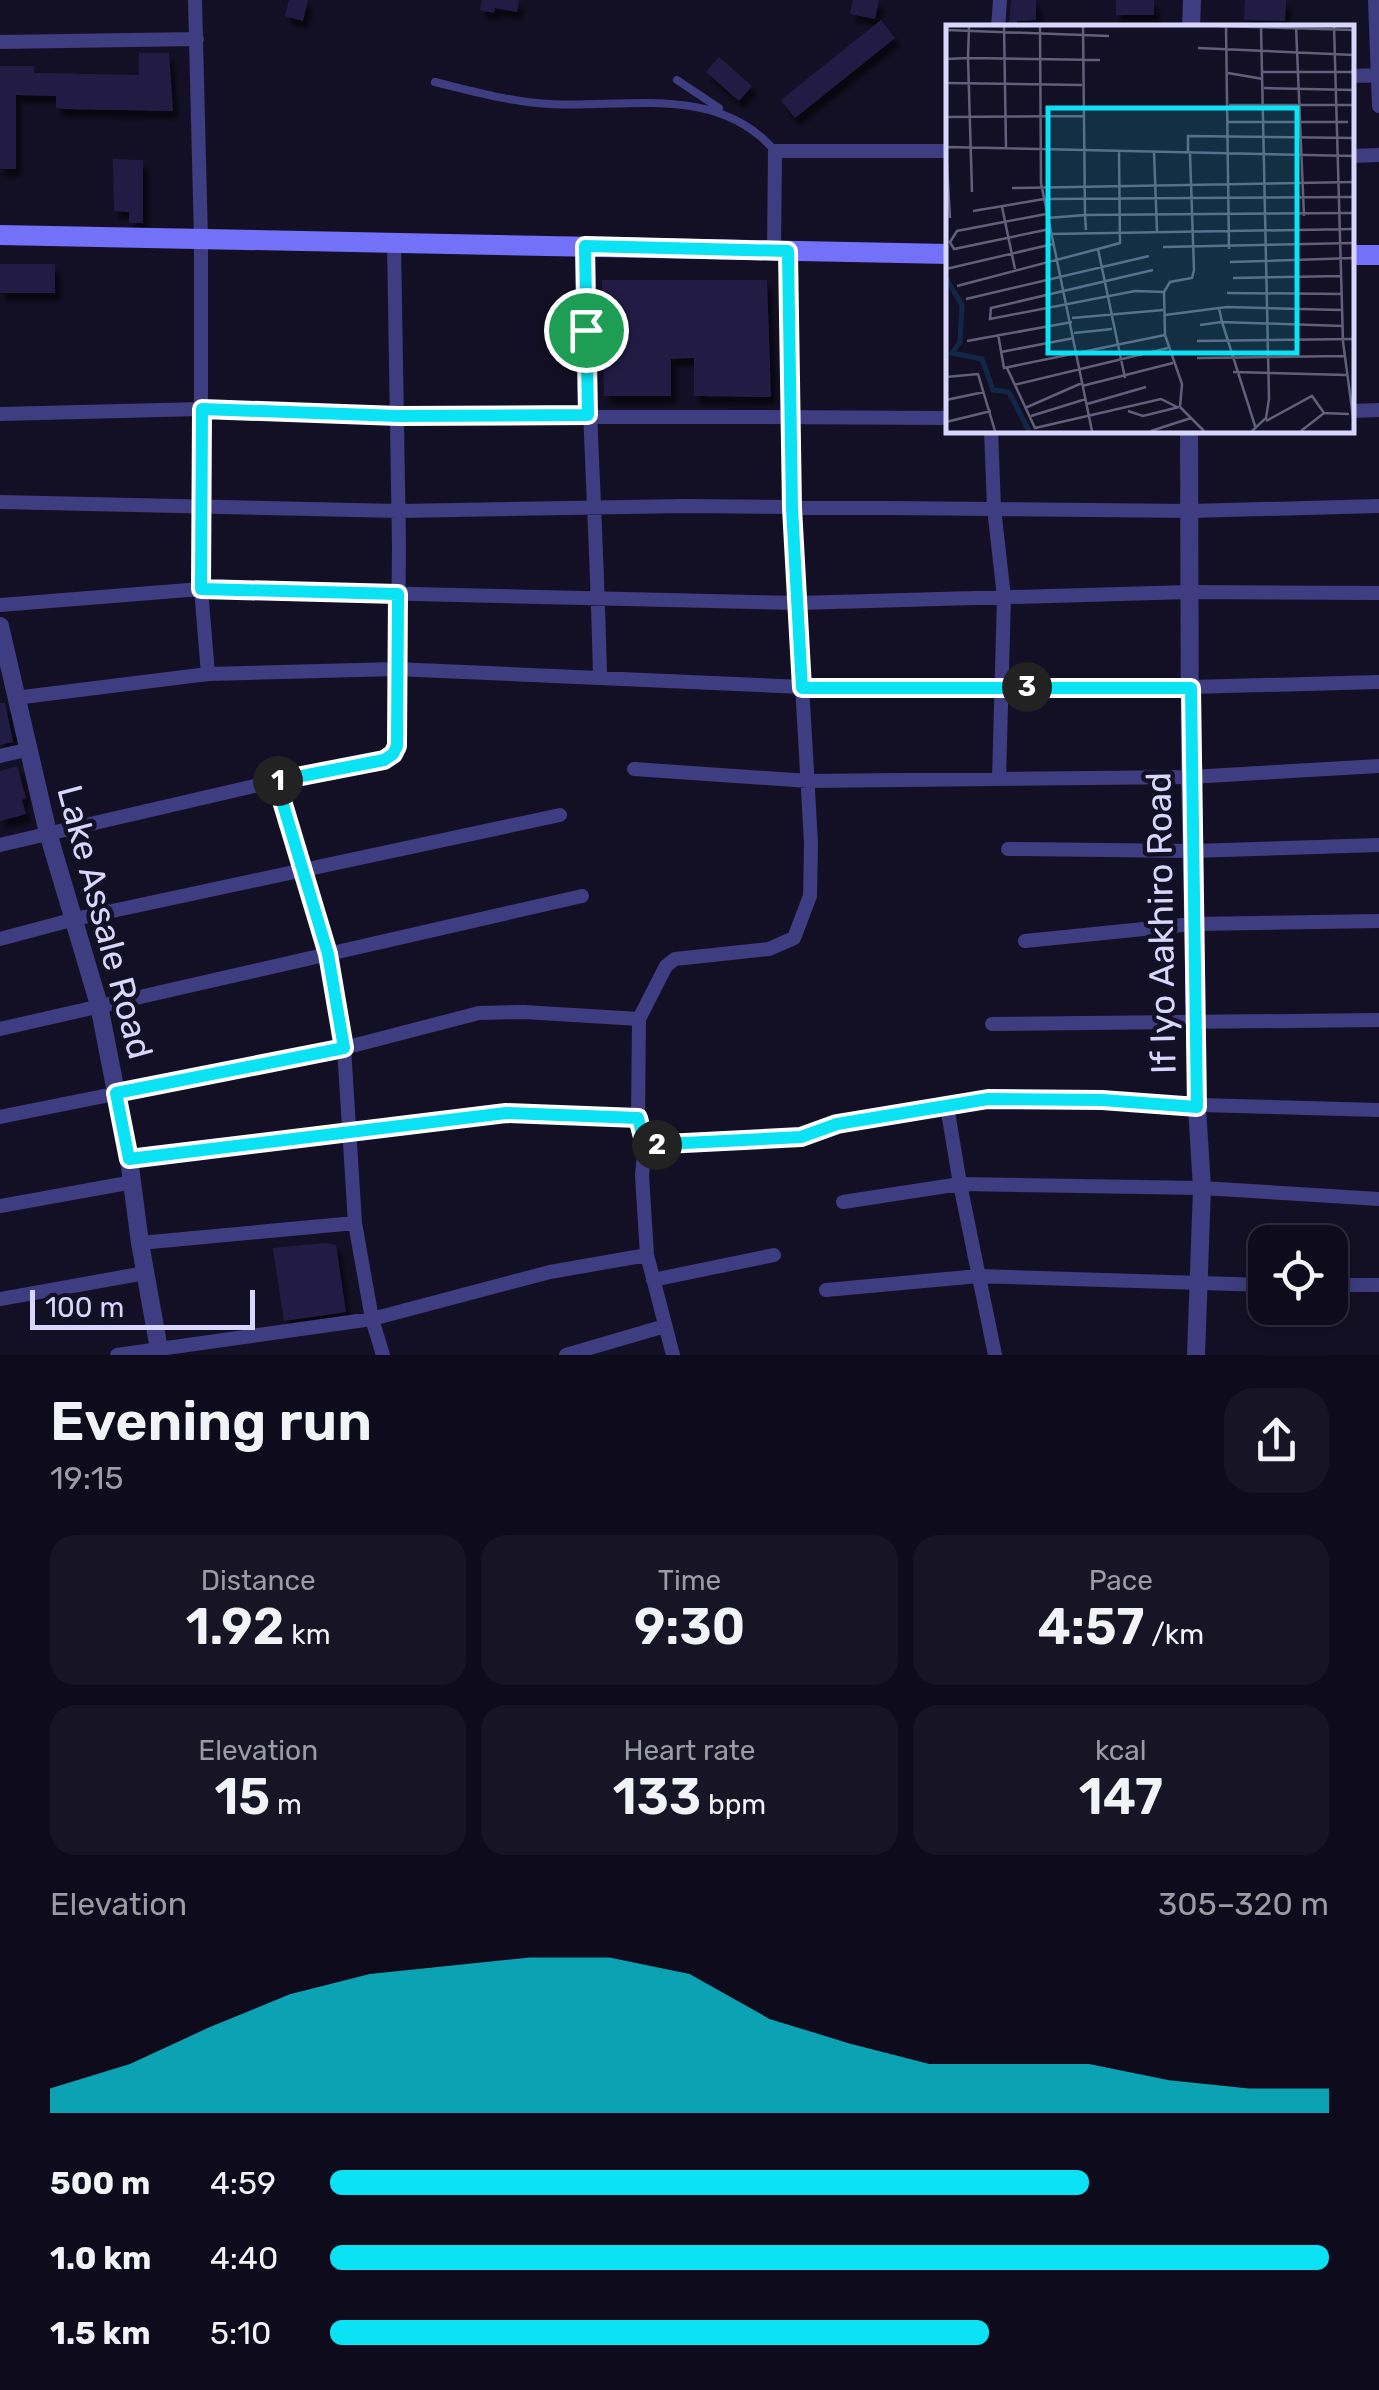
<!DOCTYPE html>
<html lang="en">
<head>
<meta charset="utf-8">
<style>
	body { margin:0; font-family:Rubik,sans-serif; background:#171525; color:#f1f3f6; height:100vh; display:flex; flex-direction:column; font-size:38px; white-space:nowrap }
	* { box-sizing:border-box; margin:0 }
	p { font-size:32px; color:#9b9ba3 }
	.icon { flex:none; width:55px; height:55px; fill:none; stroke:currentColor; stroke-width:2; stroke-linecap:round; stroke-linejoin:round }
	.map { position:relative; height:1355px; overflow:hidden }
	.details { display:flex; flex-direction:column; background:#0e0c1c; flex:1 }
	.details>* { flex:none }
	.controls { position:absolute; left:1248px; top:1225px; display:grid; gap:20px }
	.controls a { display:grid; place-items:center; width:100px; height:100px; border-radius:20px; background:#0e0c1c; box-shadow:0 5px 25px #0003,0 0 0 2px #2e2c3b; font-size:50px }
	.scale { position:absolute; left:30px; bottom:25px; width:225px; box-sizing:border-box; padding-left:10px; border:5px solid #d9d6fd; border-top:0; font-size:28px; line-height:35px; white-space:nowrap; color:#d9d6fd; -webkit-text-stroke:8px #131025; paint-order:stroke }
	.pin { position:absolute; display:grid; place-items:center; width:85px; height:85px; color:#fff; margin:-42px; border:5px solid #fff; border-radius:50%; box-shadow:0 2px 10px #0007 }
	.km { position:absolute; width:50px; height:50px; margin:-25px; border-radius:50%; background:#222; color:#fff; font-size:28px; line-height:50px; text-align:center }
	.round { display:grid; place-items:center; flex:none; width:105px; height:105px; border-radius:30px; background:#171525 }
	.overview { display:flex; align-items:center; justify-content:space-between; height:170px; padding:0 50px }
	h1 { font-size:55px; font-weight:600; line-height:75px }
	.metrics { display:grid; grid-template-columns:repeat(3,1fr); gap:15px; height:170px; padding:10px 50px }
	.metrics div { display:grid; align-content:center; border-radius:25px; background:#171525; text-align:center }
	.metrics b { font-size:50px; font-weight:600 }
	.metrics small { font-size:28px; font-weight:400 }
	.metrics p { font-size:28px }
	.chart { height:280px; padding:20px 50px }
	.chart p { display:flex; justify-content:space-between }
	.chart svg { width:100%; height:180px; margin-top:10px; fill:#0be2f3; opacity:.7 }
	ul { padding:0 50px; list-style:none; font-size:32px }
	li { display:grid; grid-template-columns:160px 120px 1fr; align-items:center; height:75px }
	li i { height:25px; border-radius:12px; background:#0be2f3 }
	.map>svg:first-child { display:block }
	.building { fill:#241d45; filter:url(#shadow) }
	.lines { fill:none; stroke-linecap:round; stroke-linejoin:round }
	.service { stroke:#3e3d81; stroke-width:8 }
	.minor { stroke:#3e3d81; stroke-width:14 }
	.tertiary { stroke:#3e3d81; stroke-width:18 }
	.secondary { stroke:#7271f8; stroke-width:20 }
	.route-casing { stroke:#fff; stroke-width:20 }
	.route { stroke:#0be2f3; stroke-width:12 }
	.labels { text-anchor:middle; stroke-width:9; stroke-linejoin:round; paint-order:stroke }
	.street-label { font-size:35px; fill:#d9d6fd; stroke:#131025 }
	.inset-river { fill:none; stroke:#112748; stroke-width:5 }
	.inset-road { fill:none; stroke:#625f7b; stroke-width:2.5 }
	.view { fill:#0be2f3; fill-opacity:0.15; stroke:#0be2f3; stroke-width:5 }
	.inset-edge { fill:none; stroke:#d9d6fd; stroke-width:5 }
</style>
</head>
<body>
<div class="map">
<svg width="1379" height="1355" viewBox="0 0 1379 1355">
	<defs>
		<filter id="shadow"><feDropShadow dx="5" dy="8" stdDeviation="2.5" flood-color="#0009"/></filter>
	</defs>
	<rect width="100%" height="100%" fill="#131025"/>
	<path class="building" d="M289 0H308L303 21 285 16Z
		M482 0H519L517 12 495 8 494 13 480 10Z
		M853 0H879L875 19 850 14Z
		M1011 0H1036V20L1017 21V26H1009Z
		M1116 0H1154V15H1116Z
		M1245 0H1286L1285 21 1244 20Z
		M881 20 895 38 795 118 781 100Z
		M139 53H169L173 111 65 109 56 108V96L16 95V169H0V66H34V73L139 75Z
		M719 57 752 86 739 101 706 72Z
		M113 159 143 160V223H129V212L114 211Z
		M0 264H55V293H0Z
		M602 280H767L771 397 694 396V358L671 359V396H604Z
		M0 703H5L13 742 0 745Z
		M17 766 26 798 22 800 26 814 0 821V771Z
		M326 1243 336 1245 346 1312 284 1321 273 1248Z"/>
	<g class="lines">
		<path class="service" d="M677 80 719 108
			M435 82C472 91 511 102 549 104 627 108 718 84 775 151"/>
		<path class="minor" d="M1375 0 1379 106
			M998 28 1000 0
			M0 42 197 39
			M1352 76 1379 75
			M1352 156 1379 155
			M585 246C587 390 597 533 600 677
			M774 251 775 151H949
			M1352 411 1379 410
			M0 414 202 409 398 415 949 418
			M991 430 994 508 1004 597 999 779
			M0 502 399 511 684 506 1190 511 1379 506
			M0 605 201 589V239L195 0
			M208 674 201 589 799 603 1190 592 1379 593
			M15 698 208 674 396 669 803 687H1191L1379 682
			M0 756 26 750
			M634 769 809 781 1190 777 1379 766
			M0 845 276 781
			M1008 849 1192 851 1379 845
			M0 939 75 919 560 815
			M1025 941 1193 924 1379 921
			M639 1019 666 966 675 959 769 949 794 938 810 896 811 843 792 508 787 251
			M992 1024 1379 1020
			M0 1029 582 896
			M0 1117 344 1048 479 1013 524 1012 639 1019 638 1118 645 1145 642 1175 647 1255 673 1355
			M645 1145 801 1137 837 1124 988 1099 1379 1110
			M129 1159 506 1113 638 1118
			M843 1202 960 1184 947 1106
			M0 1206 133 1182
			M140 1243 355 1223
			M653 1280 774 1255
			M1330 1285H1379
			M826 1290 979 1276 1265 1285
			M0 1299 145 1273
			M117 1355 372 1319 550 1272 647 1255
			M383 1355 372 1319 355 1223 344 1048 329 954 276 781 384 760 393 755 397 746 399 546 394 242
			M566 1355 665 1326
			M995 1355 960 1184 1202 1188 1379 1199"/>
		<path class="tertiary" d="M1191 28 1192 0
			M1189 430 1190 777 1197 1107 1202 1188 1196 1355
			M0 626 48 833 99 1005 129 1159 140 1243 160 1355"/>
		<path class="secondary" d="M0 235 949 254
			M1352 255H1379"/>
	</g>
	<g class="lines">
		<defs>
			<path id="route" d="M585 246 788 251 792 508 802 688H1191L1197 1107 1102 1100 988 1099 837 1124 801 1137 645 1145 638 1118 506 1113 129 1159 116 1093 344 1048 328 954 276 781 384 760 393 754 397 746 398 594 201 589 202 409 398 416 588 415Z"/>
		</defs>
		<use href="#route" class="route-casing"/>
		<use href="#route" class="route"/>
	</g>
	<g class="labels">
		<g class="street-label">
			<text transform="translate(105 922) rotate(75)" y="12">Lake Assale Road</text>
			<text transform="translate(1161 923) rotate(-91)" y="12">If Iyo Aakhiro Road</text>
		</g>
	</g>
	<g transform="translate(946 25)">
		<rect width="408" height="408" fill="#131025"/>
		<path class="inset-river" d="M0 253 16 280 14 317 6 328 36 334 47 365 63 367 83 406"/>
		<path class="inset-road" d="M23 1 22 33 154 35M58 1 60 123M94 1 95 158 146 406M273 1 408 5M280 1 283 224M350 1 358 191M388 1 397 317 408 399M0 5 163 11M252 23 408 30M0 34 22 33 26 167M317 47H408M282 48 317 54M0 58 136 60M318 63 408 65M283 80H408M0 92 138 91M282 97H402M0 122 4 193M0 122 408 131M173 127 174 218 152 224 179 353M242 127V111L408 113M208 128 211 206M66 163 408 157M56 182 69 244M27 186 98 174 408 172M100 189 11 206 4 217 8 224 104 204M101 193 139 190 137 1M140 205 139 190 408 188M105 209 408 204M217 222 408 218M284 237 408 233M0 244 107 219M207 245 45 283 44 294 189 266 218 267 219 310 236 359 234 382M287 253 396 251M11 261 152 224M218 267 224 257 246 253 248 245 244 129M281 268 396 269M20 274 203 231M219 290 281 282 395 285M126 293 217 285M254 300 276 297 273 283M128 308 166 304M52 309 58 343 219 310M21 316 126 297M251 316 408 314M55 327 128 313M251 333 398 331M61 343 89 403 215 374 231 382M287 347 400 350M0 352 32 349 49 406M68 360 222 323M136 361 227 338M0 375 38 367M141 379 200 362M234 382 258 406M79 383 136 358M182 386 197 391 233 382M85 391 140 374M320 396 366 371 378 388M0 397 45 386M310 404 276 297 396 301M205 406 245 393M306 406 320 393 323 374 315 1M355 406 378 388 403 389"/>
		<path class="view" d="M102 83H351V328H102Z"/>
		<rect width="408" height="408" class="inset-edge"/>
	</g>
</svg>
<div class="controls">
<a><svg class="icon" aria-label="locate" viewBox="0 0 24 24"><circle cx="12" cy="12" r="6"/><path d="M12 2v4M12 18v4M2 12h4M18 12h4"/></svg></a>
</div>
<div class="scale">100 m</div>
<div class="pin" style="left:586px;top:330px;background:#1e9e55"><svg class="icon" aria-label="arrive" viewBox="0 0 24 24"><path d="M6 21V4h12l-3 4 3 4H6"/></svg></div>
<b class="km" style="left:278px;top:781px">1</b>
<b class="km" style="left:657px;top:1145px">2</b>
<b class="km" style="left:1027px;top:687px">3</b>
</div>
<section class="details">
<div class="overview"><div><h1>Evening run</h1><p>19:15</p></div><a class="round"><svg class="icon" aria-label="share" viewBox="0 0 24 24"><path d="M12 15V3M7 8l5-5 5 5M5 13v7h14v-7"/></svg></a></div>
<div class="metrics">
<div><p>Distance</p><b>1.92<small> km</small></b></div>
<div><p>Time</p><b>9:30</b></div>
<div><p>Pace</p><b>4:57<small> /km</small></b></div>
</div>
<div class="metrics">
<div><p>Elevation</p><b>15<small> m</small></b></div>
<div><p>Heart rate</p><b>133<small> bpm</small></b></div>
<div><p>kcal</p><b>147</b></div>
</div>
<div class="chart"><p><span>Elevation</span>305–320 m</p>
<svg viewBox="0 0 160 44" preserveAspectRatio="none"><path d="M0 44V38L10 32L20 23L30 15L40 10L50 8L60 6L70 6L80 10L90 21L100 27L110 32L120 32L130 32L140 36L150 38L160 38V44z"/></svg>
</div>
<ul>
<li><b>500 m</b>4:59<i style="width:76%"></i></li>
<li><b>1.0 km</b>4:40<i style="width:100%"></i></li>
<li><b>1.5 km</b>5:10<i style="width:66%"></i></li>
</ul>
</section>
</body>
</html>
